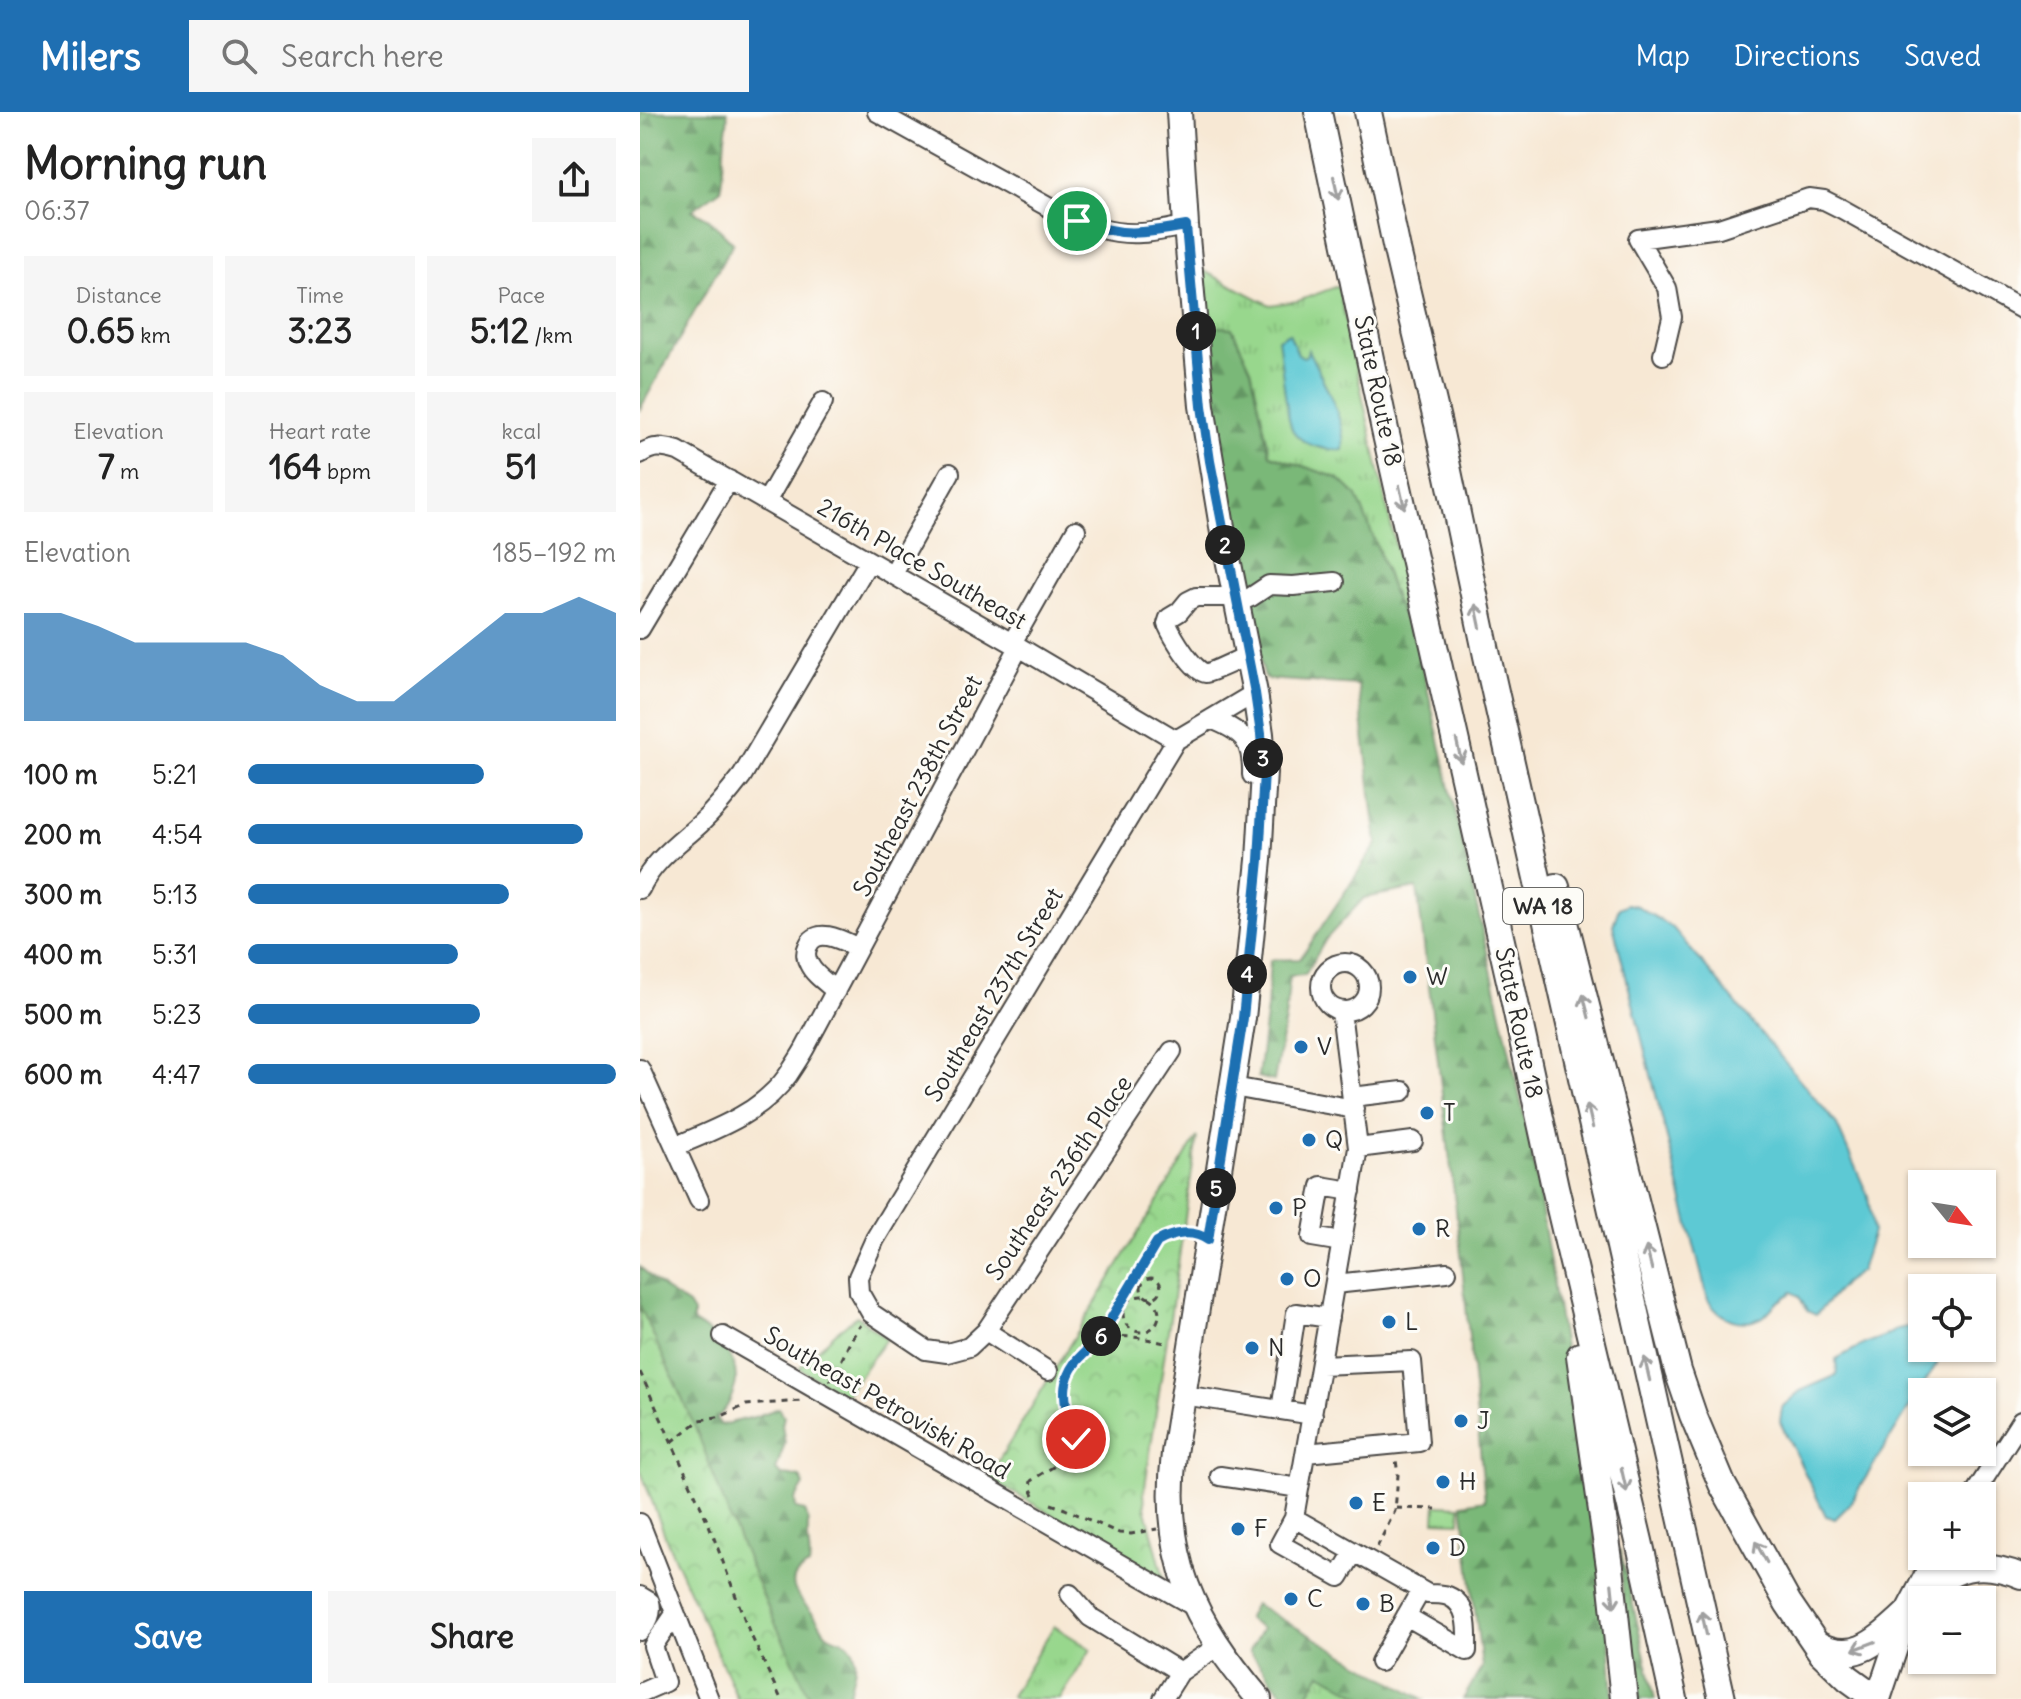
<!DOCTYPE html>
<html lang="en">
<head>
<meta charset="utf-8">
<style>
	body { margin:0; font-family:Delius,sans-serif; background:#f6f6f6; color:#222; height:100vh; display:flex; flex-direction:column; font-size:30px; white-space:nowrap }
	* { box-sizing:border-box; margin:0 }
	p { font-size:26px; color:#767676 }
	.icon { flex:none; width:44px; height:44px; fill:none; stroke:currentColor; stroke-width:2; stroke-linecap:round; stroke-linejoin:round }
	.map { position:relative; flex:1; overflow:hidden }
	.details { display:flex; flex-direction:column; background:#fff; width:640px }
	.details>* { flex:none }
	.needle { width:52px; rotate:120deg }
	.controls { position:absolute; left:1268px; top:1058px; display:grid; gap:16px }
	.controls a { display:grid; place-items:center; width:88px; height:88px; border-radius:0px; background:#fff; box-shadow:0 2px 6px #0004; font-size:40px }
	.pin { position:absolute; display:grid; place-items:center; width:68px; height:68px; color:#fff; margin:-34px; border:4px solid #fff; border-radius:50%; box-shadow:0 2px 8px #0007 }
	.km { position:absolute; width:40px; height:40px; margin:-20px; border-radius:50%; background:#222; color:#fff; font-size:22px; line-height:40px; text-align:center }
	.round { display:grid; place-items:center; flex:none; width:84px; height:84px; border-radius:0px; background:#f6f6f6 }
	.overview { display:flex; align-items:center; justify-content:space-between; height:136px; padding:0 24px }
	h1 { font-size:44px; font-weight:800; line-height:60px }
	.figures { display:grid; grid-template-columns:repeat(3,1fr); gap:12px; height:136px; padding:8px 24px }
	.figures div { display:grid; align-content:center; border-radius:0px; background:#f6f6f6; text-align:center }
	.figures b { font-size:34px; font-weight:800 }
	.figures small { font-size:22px; font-weight:400 }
	.figures p { font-size:22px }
	.chart { height:224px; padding:16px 24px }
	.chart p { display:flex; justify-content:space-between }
	.chart svg { width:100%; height:144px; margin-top:8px; fill:#1f6fb2; opacity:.7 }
	.action { display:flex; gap:16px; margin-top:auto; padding:16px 24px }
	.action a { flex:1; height:92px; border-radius:0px; background:#1f6fb2; color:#fff; font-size:32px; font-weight:800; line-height:92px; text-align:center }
	.action a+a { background:#f6f6f6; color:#222 }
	ul { padding:0 24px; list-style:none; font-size:26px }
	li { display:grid; grid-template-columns:128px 96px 1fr; align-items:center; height:60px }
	li i { height:20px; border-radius:10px; background:#1f6fb2 }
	header { display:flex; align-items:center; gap:48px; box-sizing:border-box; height:112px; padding:0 40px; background:#1f6fb2; color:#fff }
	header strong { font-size:38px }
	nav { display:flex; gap:44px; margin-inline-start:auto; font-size:28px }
	.search { width:560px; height:72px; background:#f6f6f6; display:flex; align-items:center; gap:20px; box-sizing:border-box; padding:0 28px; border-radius:0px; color:#767676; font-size:30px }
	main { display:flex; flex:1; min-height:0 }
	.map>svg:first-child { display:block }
	.grass { fill:url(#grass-tufts); stroke:#62815c; stroke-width:2 }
	.forest { fill:url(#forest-firs); stroke:#527252; stroke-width:2 }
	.park { fill:url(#park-crowns); stroke:#62815c; stroke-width:2 }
	.water { fill:#5dc9d4; stroke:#447a80; stroke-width:2 }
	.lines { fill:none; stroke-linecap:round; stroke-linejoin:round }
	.minor-casing { stroke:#4a4744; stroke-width:22 }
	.major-casing { stroke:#4a4744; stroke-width:28 }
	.highway-casing { stroke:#4a4744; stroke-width:30 }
	.path { stroke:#4a4744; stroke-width:3; stroke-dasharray:6 6; stroke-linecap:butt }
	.minor { stroke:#fff; stroke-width:18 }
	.major { stroke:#fff; stroke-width:24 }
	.highway { stroke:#fff; stroke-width:26 }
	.oneway { stroke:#a0a0a0 }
	.route-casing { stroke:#fff; stroke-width:16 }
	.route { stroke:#1f6fb2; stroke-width:10 }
	.poi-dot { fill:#1f6fb2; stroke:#fdfcf7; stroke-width:3 }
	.labels { text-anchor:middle; stroke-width:6; stroke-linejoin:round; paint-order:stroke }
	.shield { fill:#fdfcf7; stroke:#6a6a68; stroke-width:2 }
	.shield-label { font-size:22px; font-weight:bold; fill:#2b2b2b }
	.street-label { font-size:24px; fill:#2b2b2b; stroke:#fdfcf7 }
	.poi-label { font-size:24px; fill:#2b2b2b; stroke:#fdfcf7; text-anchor:start }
</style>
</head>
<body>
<header>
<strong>Milers</strong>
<div class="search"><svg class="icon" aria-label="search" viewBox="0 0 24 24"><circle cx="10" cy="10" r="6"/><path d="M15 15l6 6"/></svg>Search here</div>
<nav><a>Map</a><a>Directions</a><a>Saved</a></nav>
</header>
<main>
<section class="details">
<div class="overview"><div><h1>Morning run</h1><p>06:37</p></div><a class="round"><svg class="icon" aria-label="share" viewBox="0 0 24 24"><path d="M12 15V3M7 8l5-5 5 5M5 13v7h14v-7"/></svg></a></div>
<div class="figures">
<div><p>Distance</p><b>0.65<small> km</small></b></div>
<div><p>Time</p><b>3:23</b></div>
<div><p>Pace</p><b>5:12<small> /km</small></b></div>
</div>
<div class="figures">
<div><p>Elevation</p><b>7<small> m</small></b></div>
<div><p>Heart rate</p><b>164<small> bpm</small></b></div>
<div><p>kcal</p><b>51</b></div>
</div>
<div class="chart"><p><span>Elevation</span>185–192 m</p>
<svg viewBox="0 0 160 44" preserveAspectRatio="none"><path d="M0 44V11L10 11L20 15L30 20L40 20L50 20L60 20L70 24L80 33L90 38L100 38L110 29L120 20L130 11L140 11L150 6L160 11V44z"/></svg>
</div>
<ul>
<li><b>100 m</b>5:21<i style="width:64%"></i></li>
<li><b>200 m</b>4:54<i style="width:91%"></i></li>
<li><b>300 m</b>5:13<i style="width:71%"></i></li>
<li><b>400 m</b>5:31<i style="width:57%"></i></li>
<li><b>500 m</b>5:23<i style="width:63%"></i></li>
<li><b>600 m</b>4:47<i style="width:100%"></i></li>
</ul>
<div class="action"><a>Save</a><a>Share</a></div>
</section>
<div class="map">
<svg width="1381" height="1587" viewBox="0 0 1381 1587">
	<defs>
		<pattern id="grass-tufts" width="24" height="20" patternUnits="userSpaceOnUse" patternTransform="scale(2)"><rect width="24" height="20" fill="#98d78d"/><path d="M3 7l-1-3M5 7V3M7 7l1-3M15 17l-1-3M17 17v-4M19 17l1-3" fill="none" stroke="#83b97a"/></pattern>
		<pattern id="forest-firs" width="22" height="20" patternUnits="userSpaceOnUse" patternTransform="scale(2)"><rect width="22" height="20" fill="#7ab878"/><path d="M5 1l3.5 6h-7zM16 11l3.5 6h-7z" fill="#649663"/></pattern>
		<pattern id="park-crowns" width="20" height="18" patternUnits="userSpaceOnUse" patternTransform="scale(2)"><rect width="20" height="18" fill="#98d78d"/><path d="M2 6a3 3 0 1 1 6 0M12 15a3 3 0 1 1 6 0" fill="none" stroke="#83b97a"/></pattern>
	</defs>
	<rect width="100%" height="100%" fill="#fdfcf7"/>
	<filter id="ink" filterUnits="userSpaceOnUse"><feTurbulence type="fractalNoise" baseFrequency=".0125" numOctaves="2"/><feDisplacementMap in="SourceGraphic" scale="16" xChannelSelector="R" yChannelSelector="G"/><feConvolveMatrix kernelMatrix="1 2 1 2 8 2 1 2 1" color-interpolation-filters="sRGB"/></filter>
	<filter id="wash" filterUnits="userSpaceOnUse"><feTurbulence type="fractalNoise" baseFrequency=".006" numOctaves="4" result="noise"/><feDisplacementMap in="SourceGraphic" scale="32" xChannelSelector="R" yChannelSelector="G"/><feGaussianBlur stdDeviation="1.8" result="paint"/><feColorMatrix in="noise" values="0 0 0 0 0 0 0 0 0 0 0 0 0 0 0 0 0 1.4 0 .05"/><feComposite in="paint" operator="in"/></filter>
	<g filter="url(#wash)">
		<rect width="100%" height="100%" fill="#f7e8d4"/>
		<path class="grass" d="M564 159 630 193 658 189 698 174 778 535 756 490 737 434 697 366 630 343 611 257 565 214Z
			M414 1514 451 1537 420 1587H376L371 1584Z
			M681 1560 726 1587H665Z"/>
		<path class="forest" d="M0 0H87C89 9 86 16 85 26 83 44 84 60 80 78L52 98 69 107 93 131 0 297Z
			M565 214 592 216 611 257 630 343 698 366 717 384 737 434 756 490 778 535 891 1034 968 1505 973 1587H823L842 1555 822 1392 845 1388 819 1123 777 776 724 786 686 827 665 863 650 864 645 907 634 969 618 965 627 896 630 848 660 847 737 732 718 573 625 567 590 416Z
			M0 1155 25 1178 48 1193 53 1201V1210C73 1221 97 1242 96 1268 96 1274 93 1280 91 1286 87 1295 84 1300 76 1306L81 1313 114 1305 139 1296 144 1304 142 1313 145 1331 136 1358 142 1363 160 1365 164 1373 155 1388 156 1397 165 1399C170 1409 167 1415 168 1426 168 1436 171 1443 169 1454 135 1470 165 1490 177 1507 181 1512 182 1518 187 1522 196 1529 207 1526 213 1538 220 1553 209 1571 209 1587H97L0 1341Z
			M980 1438 1015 1587H990Z
			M615 1492 783 1587H726L681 1561 665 1587H647L609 1539 622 1517 607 1507Z"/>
		<path class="park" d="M557 1025 504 1381 505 1394 524 1467 348 1366Z
			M0 1194 58 1322 90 1407 129 1498 171 1587H98L27 1429 0 1357Z
			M217 1204 246 1227 205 1284 159 1256 194 1222Z
			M796 1393 820 1394V1410L795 1409Z"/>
		<path class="water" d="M649 221 658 242 663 245 666 244 668 238C681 265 707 309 703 338 687 339 663 334 653 319 646 309 641 243 638 227Z
			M987 792 997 794 1033 816 1196 1011 1228 1084 1233 1120 1221 1159 1204 1171 1176 1203 1167 1199 1159 1184 1152 1180C1147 1185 1142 1187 1137 1191 1131 1196 1128 1201 1123 1205 1102 1216 1079 1207 1068 1188L973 813 979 796Z
			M1267 1215H1282V1236H1299V1248L1208 1394 1195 1407 1186 1404 1140 1310 1142 1295 1160 1279 1197 1263 1196 1247 1226 1231 1243 1225 1258 1217Z"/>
	</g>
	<g filter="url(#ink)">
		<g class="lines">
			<defs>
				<path id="minor" d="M237 0 419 101C445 113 472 123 501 121 516 121 531 116 546 114
					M1023 243 1032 205 1027 176 998 127 1079 116 1169 86 1184 88 1202 97 1381 197
					M0 342C14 333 23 335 38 339L379 535 536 628
					M126 390 183 290
					M253 462 310 361
					M596 485H556L548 489 539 500 529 506 527 512C532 523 553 560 566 561 571 561 599 547 607 544
					M597 491 611 485 629 473 653 474 695 470
					M0 517 89 368
					M372 531 436 418
					M571 607C602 619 613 628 612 663
					M0 777C13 749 38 732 60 712 76 697 89 681 102 664L229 449
					M681 875a24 24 0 1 1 48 0a24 24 0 1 1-48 0Z
					M196 879C187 871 174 863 169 852 166 847 165 840 168 834 177 813 205 830 218 836
					M701 899 718 1036 654 1406 788 1482C794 1482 803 1482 808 1484 830 1493 827 1520 827 1539L766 1504
					M532 939 346 1219 329 1235 307 1241 286 1238 231 1201 219 1180 218 1165 235 1127 536 628 615 581
					M0 957 59 1088
					M593 975 714 997
					M712 985 763 979
					M36 1034C77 1017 122 1000 148 963 154 954 160 945 165 936L379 535
					M718 1036 773 1029
					M702 1130 672 1125 681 1074 711 1079
					M695 1172 807 1160
					M346 1219 408 1259
					M83 1224 555 1495
					M543 1283 673 1303
					M641 1298 656 1201 689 1206
					M666 1341 779 1330 772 1249 681 1253
					M580 1364 659 1376
					M1333 1384 1381 1309
					M654 1406 640 1432 699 1465 714 1440
					M0 1411 69 1587
					M430 1482 450 1505 540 1560
					M0 1484 10 1490C13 1502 8 1510 0 1519
					M740 1550 781 1478
					M0 1581 25 1570 13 1534 35 1502
					M523 1587 540 1560 578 1534"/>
				<path id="major" d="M539 0 546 114 562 294 584 427 615 581 621 622 624 660 619 748 603 906 534 1341C522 1447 552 1507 619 1587
					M1283 1488C1309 1453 1342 1448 1381 1464
					M1238 1587 1266 1503 1297 1444"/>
				<path id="highway" d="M678 0 745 318 871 873 915 1075 999 1429 1034 1587
					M728 0 757 138 798 312 847 544 1082 1587
					M916 775 1038 1259 1053 1303 1082 1372 1148 1491 1182 1541 1208 1566 1237 1587
					M940 1244 970 1455 984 1587
					M1176 1532C1214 1554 1238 1528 1266 1503"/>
			</defs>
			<use href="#minor" class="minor-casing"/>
			<use href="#major" class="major-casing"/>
			<use href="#highway" class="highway-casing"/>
			<path class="path" d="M501 1176a10 10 0 1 1 20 0a10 10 0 1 1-20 0Z
				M483 1202a18 18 0 1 1 36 0a18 18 0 1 1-36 0Z
				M457 1231 517 1130 527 1125 550 1122
				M0 1260 69 1413 109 1519 141 1587
				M190 1269C202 1252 207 1230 221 1213
				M32 1330 60 1308 82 1304 106 1293 162 1289
				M394 1383 390 1375 391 1369C401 1361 426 1349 432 1341 442 1328 427 1308 425 1294 419 1265 443 1229 474 1225 493 1223 511 1228 529 1232
				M411 1392 425 1397 479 1421 491 1422 517 1417
				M756 1396 796 1397
				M737 1435 755 1399 758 1363 756 1348"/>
			<use href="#minor" class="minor"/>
			<use href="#major" class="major"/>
			<use href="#highway" class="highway"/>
		</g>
		<defs><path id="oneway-shaft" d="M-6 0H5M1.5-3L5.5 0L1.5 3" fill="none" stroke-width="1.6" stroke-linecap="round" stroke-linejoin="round" transform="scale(2)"/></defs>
		<g class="oneway">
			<use href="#oneway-shaft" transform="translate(696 76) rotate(78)"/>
			<use href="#oneway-shaft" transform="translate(762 385) rotate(77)"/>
			<use href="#oneway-shaft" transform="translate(838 504) rotate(-102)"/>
			<use href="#oneway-shaft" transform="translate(819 639) rotate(77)"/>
			<use href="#oneway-shaft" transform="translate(946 894) rotate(-104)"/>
			<use href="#oneway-shaft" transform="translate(950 1004) rotate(-103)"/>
			<use href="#oneway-shaft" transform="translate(1009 1146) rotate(-104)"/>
			<use href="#oneway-shaft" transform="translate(1007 1257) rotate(-103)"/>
			<use href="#oneway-shaft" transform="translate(984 1368) rotate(77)"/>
			<use href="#oneway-shaft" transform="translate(1121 1440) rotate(-119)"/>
			<use href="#oneway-shaft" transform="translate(973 1484) rotate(84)"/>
			<use href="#oneway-shaft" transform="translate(1064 1511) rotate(-102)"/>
			<use href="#oneway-shaft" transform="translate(1224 1534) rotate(159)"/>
		</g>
	</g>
	<g class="lines" filter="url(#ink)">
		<defs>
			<path id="route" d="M436 1327C421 1287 416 1259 456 1232L517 1130C532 1121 553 1117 568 1128L603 906 619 748 624 660 621 622 615 581 570 349 562 294 546 114C501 122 482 125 437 109"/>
		</defs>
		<use href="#route" class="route-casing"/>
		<use href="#route" class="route"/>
	</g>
	<g class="poi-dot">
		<circle cx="770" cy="865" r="8"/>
		<circle cx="661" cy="935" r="8"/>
		<circle cx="787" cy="1001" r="8"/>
		<circle cx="669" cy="1028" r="8"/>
		<circle cx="636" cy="1096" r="8"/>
		<circle cx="779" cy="1117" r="8"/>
		<circle cx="647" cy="1167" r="8"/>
		<circle cx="749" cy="1210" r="8"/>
		<circle cx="612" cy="1236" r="8"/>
		<circle cx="821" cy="1309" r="8"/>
		<circle cx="803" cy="1370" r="8"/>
		<circle cx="716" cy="1391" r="8"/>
		<circle cx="598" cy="1417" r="8"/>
		<circle cx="793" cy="1436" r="8"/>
		<circle cx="651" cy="1487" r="8"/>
		<circle cx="723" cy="1492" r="8"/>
	</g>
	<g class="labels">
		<rect class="shield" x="863" y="776" width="80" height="36" rx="6"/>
		<g class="shield-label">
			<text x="903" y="802">WA 18</text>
		</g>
		<g class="street-label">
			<text transform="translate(738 279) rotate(78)" y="8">State Route 18</text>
			<text transform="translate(282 452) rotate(30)" y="8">216th Place Southeast</text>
			<text transform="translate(278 674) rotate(-62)" y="8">Southeast 238th Street</text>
			<text transform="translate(354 883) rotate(-59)" y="8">Southeast 237th Street</text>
			<text transform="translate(879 911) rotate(78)" y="8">State Route 18</text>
			<text transform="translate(419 1066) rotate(-56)" y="8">Southeast 236th Place</text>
			<text transform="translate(247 1291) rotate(30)" y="8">Southeast Petroviski Road</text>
		</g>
		<g class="poi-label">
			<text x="786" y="873">W</text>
			<text x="677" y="943">V</text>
			<text x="803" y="1009">T</text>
			<text x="685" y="1036">Q</text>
			<text x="652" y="1104">P</text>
			<text x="795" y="1125">R</text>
			<text x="663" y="1175">O</text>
			<text x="765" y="1218">L</text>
			<text x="628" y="1244">N</text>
			<text x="837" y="1317">J</text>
			<text x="819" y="1378">H</text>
			<text x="732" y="1399">E</text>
			<text x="614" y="1425">F</text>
			<text x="809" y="1444">D</text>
			<text x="667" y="1495">C</text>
			<text x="739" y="1500">B</text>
		</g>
	</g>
</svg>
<div class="controls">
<a><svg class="needle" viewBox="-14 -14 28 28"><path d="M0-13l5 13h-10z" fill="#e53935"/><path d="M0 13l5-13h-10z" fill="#767676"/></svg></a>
<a><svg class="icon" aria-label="locate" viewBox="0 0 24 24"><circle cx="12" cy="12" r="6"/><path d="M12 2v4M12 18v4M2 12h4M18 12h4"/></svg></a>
<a><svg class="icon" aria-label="layers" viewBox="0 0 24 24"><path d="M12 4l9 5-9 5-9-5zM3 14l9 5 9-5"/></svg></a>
<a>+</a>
<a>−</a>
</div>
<div class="pin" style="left:437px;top:109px;background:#1e9e55"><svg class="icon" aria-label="arrive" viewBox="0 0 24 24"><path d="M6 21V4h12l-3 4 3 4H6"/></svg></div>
<div class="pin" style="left:436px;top:1327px;background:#d93025"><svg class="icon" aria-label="check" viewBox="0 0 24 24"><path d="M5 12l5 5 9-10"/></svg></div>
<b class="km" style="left:556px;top:219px">1</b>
<b class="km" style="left:585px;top:433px">2</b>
<b class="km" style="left:623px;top:646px">3</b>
<b class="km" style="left:607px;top:862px">4</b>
<b class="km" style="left:576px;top:1076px">5</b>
<b class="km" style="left:461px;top:1224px">6</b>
</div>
</main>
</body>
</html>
